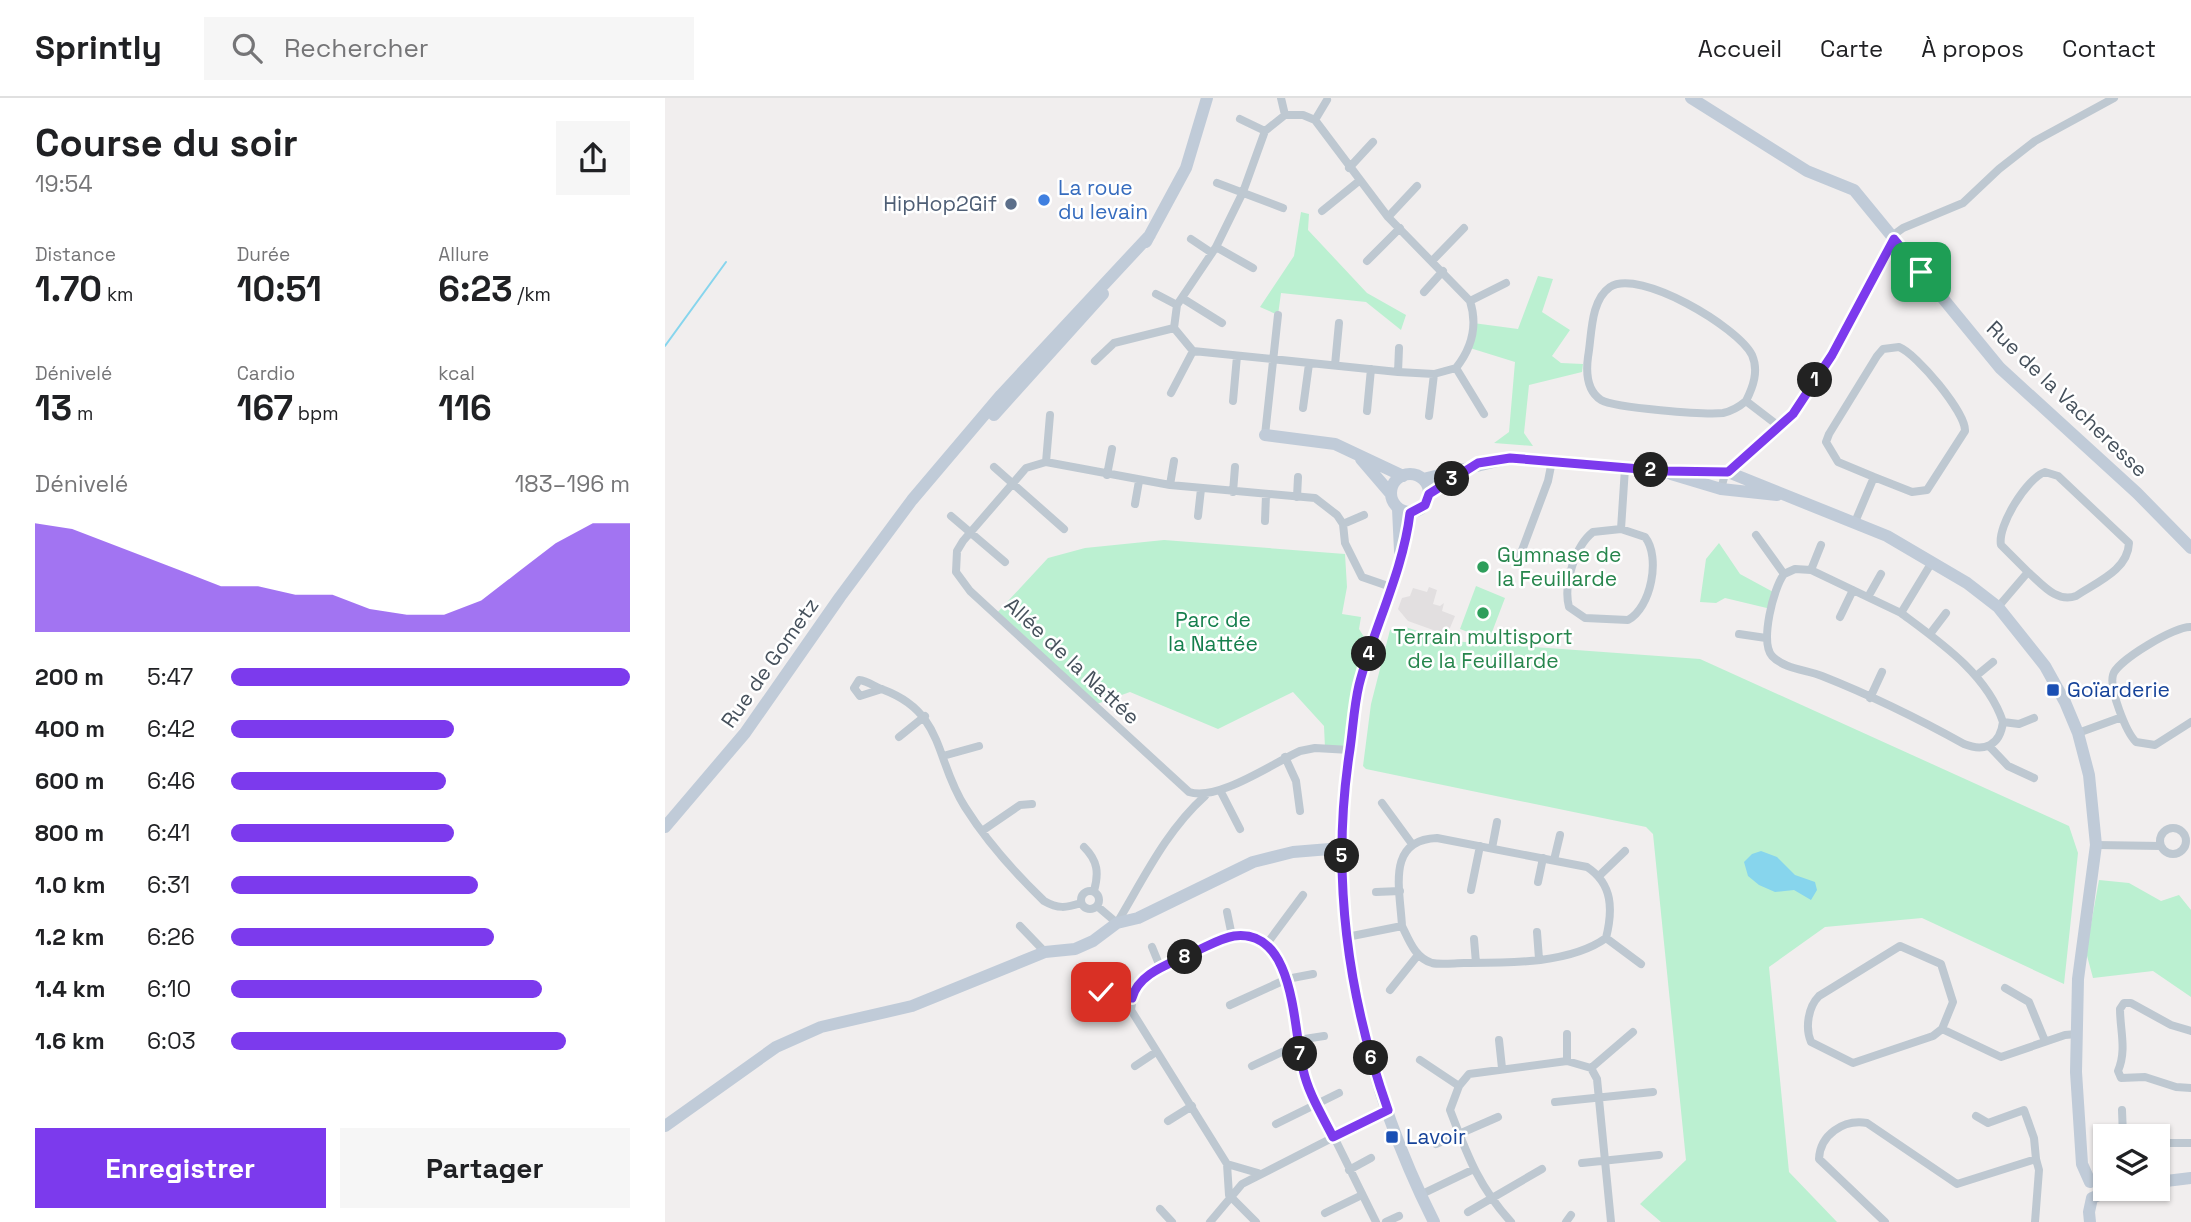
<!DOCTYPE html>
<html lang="fr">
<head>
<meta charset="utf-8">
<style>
	body { margin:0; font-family:"Space Grotesk",sans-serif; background:#f6f6f6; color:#202124; height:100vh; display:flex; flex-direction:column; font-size:26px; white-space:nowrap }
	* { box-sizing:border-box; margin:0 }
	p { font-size:23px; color:#757577 }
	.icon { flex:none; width:38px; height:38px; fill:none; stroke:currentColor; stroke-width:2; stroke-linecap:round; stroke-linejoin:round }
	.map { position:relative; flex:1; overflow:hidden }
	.panel { display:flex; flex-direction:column; background:#fff; width:665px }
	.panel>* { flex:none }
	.fabs { position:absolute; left:1428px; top:1026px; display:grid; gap:14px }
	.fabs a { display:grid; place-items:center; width:77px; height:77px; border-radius:0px; background:#fff; box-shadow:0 2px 5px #0004; font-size:35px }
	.pin { position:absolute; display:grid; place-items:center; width:60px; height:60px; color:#fff; margin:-30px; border-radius:14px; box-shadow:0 4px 10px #0006 }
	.km { position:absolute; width:35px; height:35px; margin:-18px; border-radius:50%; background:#222; color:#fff; font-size:19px; line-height:35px; text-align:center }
	.round { display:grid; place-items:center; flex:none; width:74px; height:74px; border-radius:0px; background:#f6f6f6 }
	.headline { display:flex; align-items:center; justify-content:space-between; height:119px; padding:0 35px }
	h1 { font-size:38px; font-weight:700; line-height:52px }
	.figures { display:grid; grid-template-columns:repeat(3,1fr); gap:10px; height:119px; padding:7px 35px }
	.figures div { display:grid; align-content:center }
	.figures b { font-size:35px; font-weight:700 }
	.figures small { font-size:19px; font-weight:400 }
	.figures p { font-size:19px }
	.chart { height:196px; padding:14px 35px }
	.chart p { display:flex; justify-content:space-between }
	.chart svg { width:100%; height:126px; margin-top:7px; fill:#7c3aed; opacity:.7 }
	.action { display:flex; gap:14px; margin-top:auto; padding:14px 35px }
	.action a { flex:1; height:80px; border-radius:0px; background:#7c3aed; color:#fff; font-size:28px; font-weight:700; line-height:80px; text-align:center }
	.action a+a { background:#f6f6f6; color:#202124 }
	ul { padding:0 35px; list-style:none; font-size:23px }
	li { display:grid; grid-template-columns:112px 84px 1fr; align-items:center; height:52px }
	li i { height:18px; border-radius:9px; background:#7c3aed }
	header { display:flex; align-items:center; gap:42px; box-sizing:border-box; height:98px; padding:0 35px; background:#fff; border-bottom:2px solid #e0e0e0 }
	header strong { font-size:33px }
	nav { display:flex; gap:38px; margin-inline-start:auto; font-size:24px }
	.search { width:490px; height:63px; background:#f6f6f6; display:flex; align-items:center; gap:18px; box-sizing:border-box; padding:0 24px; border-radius:0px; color:#757577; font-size:26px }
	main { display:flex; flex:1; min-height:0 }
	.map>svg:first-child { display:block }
	.education { fill:#e2dfe0 }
	.green { fill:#bbf0d1 }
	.water { fill:#87d5ed }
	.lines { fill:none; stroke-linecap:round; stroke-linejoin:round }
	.stream { stroke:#87d5ed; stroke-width:2 }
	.street { stroke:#bec8d1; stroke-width:8 }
	.secondary { stroke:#c0cbd8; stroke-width:12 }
	.route-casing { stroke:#fff; stroke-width:14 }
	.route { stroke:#7c3aed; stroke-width:9 }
	.shop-dot { fill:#3f7fe0; stroke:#fff; stroke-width:2.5 }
	.service-dot { fill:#5c6f8a; stroke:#fff; stroke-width:2.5 }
	.leisure-dot { fill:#2e9e5b; stroke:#fff; stroke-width:2.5 }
	.transit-dot { fill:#1a4fb4; stroke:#fff; stroke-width:2.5 }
	.labels { text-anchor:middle; stroke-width:5; stroke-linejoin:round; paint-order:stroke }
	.shop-label { font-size:21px; fill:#366cbe; stroke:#fff; text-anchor:start }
	.service-label { font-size:21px; fill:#4e5e75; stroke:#fff; text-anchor:end }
	.street-label { font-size:21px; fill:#46515c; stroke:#fff }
	.leisure-label { font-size:21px; fill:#27864d; stroke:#fff; text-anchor:start }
	.park-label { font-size:21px; fill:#157f4d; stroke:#fff }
	.transit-label { font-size:21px; fill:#164399; stroke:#fff; text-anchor:start }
</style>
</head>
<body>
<header>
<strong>Sprintly</strong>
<div class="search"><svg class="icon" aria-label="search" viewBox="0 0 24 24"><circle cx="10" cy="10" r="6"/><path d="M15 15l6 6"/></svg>Rechercher</div>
<nav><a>Accueil</a><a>Carte</a><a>À propos</a><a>Contact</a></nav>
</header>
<main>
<section class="panel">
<div class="headline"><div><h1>Course du soir</h1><p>19:54</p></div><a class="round"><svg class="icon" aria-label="share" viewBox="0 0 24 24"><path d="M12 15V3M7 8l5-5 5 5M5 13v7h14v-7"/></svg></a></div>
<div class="figures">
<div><p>Distance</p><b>1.70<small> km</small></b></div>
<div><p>Durée</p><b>10:51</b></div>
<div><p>Allure</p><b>6:23<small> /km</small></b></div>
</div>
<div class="figures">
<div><p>Dénivelé</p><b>13<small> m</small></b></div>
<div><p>Cardio</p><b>167<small> bpm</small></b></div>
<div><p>kcal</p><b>116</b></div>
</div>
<div class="chart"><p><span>Dénivelé</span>183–196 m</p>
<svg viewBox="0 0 160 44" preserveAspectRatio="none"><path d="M0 44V6L10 8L20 13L30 18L40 23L50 28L60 28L70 31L80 31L90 36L100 38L110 38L120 33L130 23L140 13L150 6L160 6V44z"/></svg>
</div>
<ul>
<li><b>200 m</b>5:47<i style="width:100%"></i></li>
<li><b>400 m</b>6:42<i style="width:56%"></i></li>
<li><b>600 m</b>6:46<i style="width:54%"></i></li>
<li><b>800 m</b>6:41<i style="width:56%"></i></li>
<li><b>1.0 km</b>6:31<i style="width:62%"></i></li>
<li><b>1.2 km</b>6:26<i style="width:66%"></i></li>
<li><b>1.4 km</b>6:10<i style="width:78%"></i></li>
<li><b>1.6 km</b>6:03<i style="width:84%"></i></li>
</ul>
<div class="action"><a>Enregistrer</a><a>Partager</a></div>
</section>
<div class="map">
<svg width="1526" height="1124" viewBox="0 0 1526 1124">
	<rect width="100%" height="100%" fill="#f1eeee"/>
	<path class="education" d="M764 489 772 492 768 506 775 508 779 505 777 513 790 518 782 537 743 523 733 511 737 500 745 498 748 490 762 494Z"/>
	<path class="green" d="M636 114 644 116 643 132 702 195 741 217 736 232 701 204 616 195 613 217 595 209 629 158Z
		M873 178 888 181 877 214 905 232 887 258 896 265 918 266 917 274 864 287 859 335 868 348 829 345 844 334 850 264 805 250 808 225 853 231Z
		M499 442 680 456 682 489 677 516 696 519 694 531 706 550 685 652 660 650 659 628 628 594 553 631 465 594 429 607 331 516 383 460 420 450Z
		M1054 445 1075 476 1110 495 1106 511 1060 500 1051 505 1035 504 1041 461Z
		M811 488 840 500 824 542 795 531Z
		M740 529 786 543 1035 561 1404 728 1413 755 1399 886 1257 820 1160 829 1104 869 1124 1074 1172 1124H996L975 1106 1021 1062 988 736 981 729 701 671 698 668 706 606 725 532Z
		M1434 782 1464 785 1496 803 1514 797 1526 812V899L1488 873 1428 880 1421 854Z"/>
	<path class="water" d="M1096 753 1112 759 1130 777 1150 784 1152 792 1146 802 1129 792 1110 794 1094 787 1083 778 1079 764 1087 756Z"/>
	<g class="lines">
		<path class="stream" d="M0 248 61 164"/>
		<path class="street" d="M616 0 620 17
			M620 17H638L650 22 723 119 805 203C813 228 806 251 791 270L769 276 733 274 528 253 509 230 512 207 551 149 578 94 600 33Z
			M575 21 600 33
			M650 22 662 2
			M684 70 708 44
			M552 85 618 110
			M657 113 694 83
			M723 119 752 88
			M1227 138 1238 130 1298 105 1334 71 1370 43 1449 0
			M526 141 547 155
			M551 149 588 170
			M702 163 735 130
			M767 163 799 130
			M759 194 778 173
			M491 196 512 207
			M517 200 557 225
			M805 203 841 185
			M430 263 449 245 509 230
			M670 267 674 225
			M791 270 819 316
			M733 274 734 250
			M506 295 528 253
			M568 303 572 258
			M1081 303C1088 289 1094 273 1087 257 1073 229 974 170 945 189 925 203 927 237 923 259 921 274 921 292 936 302 950 310 1040 317 1058 315 1067 313 1074 309 1081 303L1115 329
			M638 310 644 266
			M702 313 706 271
			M764 318 769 276
			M600 337 613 217
			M381 364 385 317
			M329 369 399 431
			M442 377 447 351
			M505 387 509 363
			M1056 391 1060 376 1128 315 1166 257 1229 141
			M568 394 570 369
			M632 399 633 379
			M470 406 474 383
			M286 418 340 464
			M533 418 536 391
			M600 423 601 397
			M1190 424 1209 379 1173 364 1161 344 1164 336 1212 258 1218 251 1234 249C1252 256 1301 315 1300 333L1262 392 1247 394 1209 379
			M678 426 699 417
			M956 431 980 439C996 459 986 510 963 522L920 520 904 509C898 487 910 448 928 434Z
			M956 431 960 370
			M1091 437 1119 476
			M853 463 883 383 887 363
			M1146 472 1156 447
			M1203 499 1216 476
			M1333 509 1363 474C1377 486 1391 505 1411 498 1432 484 1463 472 1464 445L1393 378 1380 374C1362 380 1332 428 1336 447L1363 474
			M1236 515C1275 544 1322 576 1338 624 1335 648 1319 654 1299 646 1254 621 1205 597 1157 578 1142 572 1119 571 1107 558 1095 544 1108 491 1119 476L1130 471 1146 472 1236 515 1267 464
			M1175 519 1188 492
			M1526 529C1512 527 1451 563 1448 577 1444 591 1461 634 1471 644L1490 647 1526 624
			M1074 536 1101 540
			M1265 536 1281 515
			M1311 578 1328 564
			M217 591 195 598 189 590 194 582C203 583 210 589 219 592 280 615 270 663 300 709 322 744 350 775 379 803 393 811 401 810 416 805
			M1205 600 1217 574
			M1338 624 1354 626 1369 620
			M1413 635 1457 619
			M234 639 260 618
			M1325 649 1343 668 1369 680
			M685 652 650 650 635 653C608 665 552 704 524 694L305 493 291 474 292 453 298 443 361 370 381 364 505 387 650 400 672 417 678 426 680 445 697 479 726 489
			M278 658 314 648
			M620 659 631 683 635 713
			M555 692 575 731
			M717 705 747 746
			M1495 743a13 13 0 1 1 26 0a13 13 0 1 1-26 0Z
			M317 733 355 707 367 706
			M1431 747 1496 748
			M419 749C433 763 434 775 429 793
			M827 750 832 724
			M889 762 895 737
			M935 777 960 753
			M873 784 878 760
			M806 792 815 748
			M416 802a9 9 0 1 1 18 0a9 9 0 1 1-18 0Z
			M711 794 735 793
			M432 808 452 825C479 780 501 733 540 698
			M562 814 567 838
			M355 828 380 854
			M872 834 874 861
			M682 839 737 828C744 842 750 860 767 865 776 867 790 865 799 865 842 865 905 866 941 840 948 812 948 786 922 769L772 740C721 742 735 791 737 828
			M941 840 976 866
			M809 841 811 865
			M601 847 638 797
			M487 849 496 871
			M1340 890 1364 904 1380 943
			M725 892 753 857
			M436 894 467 900
			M565 907 622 881 648 876
			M1277 931 1288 904 1276 866 1235 848 1154 898C1143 909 1140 930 1146 944L1188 965 1268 938 1277 931 1336 959 1400 937 1412 936
			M1526 933 1506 927 1466 905H1459L1455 911C1455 932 1462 952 1453 973L1456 980 1480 979 1511 989 1526 990
			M902 936V963
			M633 942 659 938
			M834 942 837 970
			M755 962 794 988
			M470 968 491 954
			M587 968 634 946
			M926 970 968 934
			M890 1004 988 994
			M1457 1012 1458 1038
			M1311 1018 1323 1025 1359 1012 1369 1040 1371 1061
			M503 1023 527 1008
			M611 1026 674 995
			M1493 1045H1526
			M771 1046 833 1019
			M917 1065 994 1057
			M562 1066 564 1097 591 1124
			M684 1072 706 1060
			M593 1075 562 1066 466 912 469 892 475 882 537 850 567 838 587 841 601 847 617 867 638 972 669 1039 722 1012
			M757 1096 807 1072
			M495 1111 507 1124
			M803 1114 877 1071
			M660 1115 697 1097
			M545 1124 577 1086 669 1039 711 1124
			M721 1124 734 1118
			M846 1124C813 1088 802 1056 785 1012L794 988 804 976 902 963 926 970 932 981 946 1124
			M901 1124 906 1117
			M1220 1124 1154 1061C1155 1037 1178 1021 1202 1025L1292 1086 1371 1061 1374 1072 1370 1124"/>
		<path class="secondary" d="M1026 0 1142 73 1189 92 1335 270 1472 395 1526 450
			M481 144 521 70 542 0
			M329 317 438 196
			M600 337 670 346 738 378
			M696 361 726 396
			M726 395a19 19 0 1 1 38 0a19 19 0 1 1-38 0Z
			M1006 376 1056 391 1112 397
			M758 381 845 360 999 373 1063 374 1222 438 1302 485 1333 509 1380 568 1400 604 1413 635 1424 677 1431 747 1413 881 1411 974 1417 1066 1425 1084
			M764 396 802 372
			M733 411 735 453
			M745 415C738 474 709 529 694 587 689 608 688 630 685 650 660 812 696 979 769 1124
			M0 729 80 635 175 499 247 402 336 297 485 137
			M0 1028 111 949 156 929 247 908 380 854 410 851 428 843 452 825 473 820 588 764 628 754 677 750
			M1493 1084 1526 1080
			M1427 1100 1434 1097 1437 1090
			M1425 1124 1424 1114 1427 1100"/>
	</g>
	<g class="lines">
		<defs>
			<path id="route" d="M436 894 467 900C474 874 506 866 529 854 541 849 556 840 569 838 631 830 628 932 638 971 643 995 657 1017 668 1039L723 1012C682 896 666 773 685 651 688 630 689 608 694 587 709 529 738 474 745 415L760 407 764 396 813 365 845 360 999 373 1063 374 1128 316 1167 257 1229 141 1256 174"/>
		</defs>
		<use href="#route" class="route-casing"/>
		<use href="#route" class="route"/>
	</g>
	<circle class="shop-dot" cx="379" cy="102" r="7"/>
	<circle class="service-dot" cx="346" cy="106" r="7"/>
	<g class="leisure-dot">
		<circle cx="818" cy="469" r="7"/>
		<circle cx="818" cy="515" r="7"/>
	</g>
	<g class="transit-dot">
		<rect x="1381" y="585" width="14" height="14" rx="3.5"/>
		<rect x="720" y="1032" width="14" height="14" rx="3.5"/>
	</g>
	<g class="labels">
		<g class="shop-label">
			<text x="393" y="97">La roue<tspan x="393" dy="24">du levain</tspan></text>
		</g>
		<g class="service-label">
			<text x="332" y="113">HipHop2Gif</text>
		</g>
		<g class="street-label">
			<text transform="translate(1402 301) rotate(44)" y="7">Rue de la Vacheresse</text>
			<text transform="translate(407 563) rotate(43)" y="7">Allée de la Nattée</text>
			<text transform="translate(105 565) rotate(-55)" y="7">Rue de Gometz</text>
		</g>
		<g class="leisure-label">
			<text x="832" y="464">Gymnase de<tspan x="832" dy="24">la Feuillarde</tspan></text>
			<text x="818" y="546" text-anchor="middle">Terrain multisport<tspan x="818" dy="24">de la Feuillarde</tspan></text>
		</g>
		<g class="park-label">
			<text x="548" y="529">Parc de<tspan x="548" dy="24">la Nattée</tspan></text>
		</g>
		<g class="transit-label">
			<text x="1402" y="599">Goïarderie</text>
			<text x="741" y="1046">Lavoir</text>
		</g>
	</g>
</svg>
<div class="fabs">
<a><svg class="icon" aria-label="layers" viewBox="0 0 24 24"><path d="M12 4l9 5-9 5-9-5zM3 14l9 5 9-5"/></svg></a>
</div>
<div class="pin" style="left:1256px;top:174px;background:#1e9e55"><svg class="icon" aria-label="arrive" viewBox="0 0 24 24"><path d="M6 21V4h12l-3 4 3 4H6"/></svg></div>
<div class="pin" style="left:436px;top:894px;background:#d93025"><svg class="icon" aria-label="check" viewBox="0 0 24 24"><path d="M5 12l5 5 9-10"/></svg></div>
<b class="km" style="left:1150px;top:282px">1</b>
<b class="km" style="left:986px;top:372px">2</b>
<b class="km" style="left:787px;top:381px">3</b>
<b class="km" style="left:704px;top:556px">4</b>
<b class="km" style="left:677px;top:758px">5</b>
<b class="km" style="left:706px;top:960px">6</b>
<b class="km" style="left:635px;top:956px">7</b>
<b class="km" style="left:520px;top:859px">8</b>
</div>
</main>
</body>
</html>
